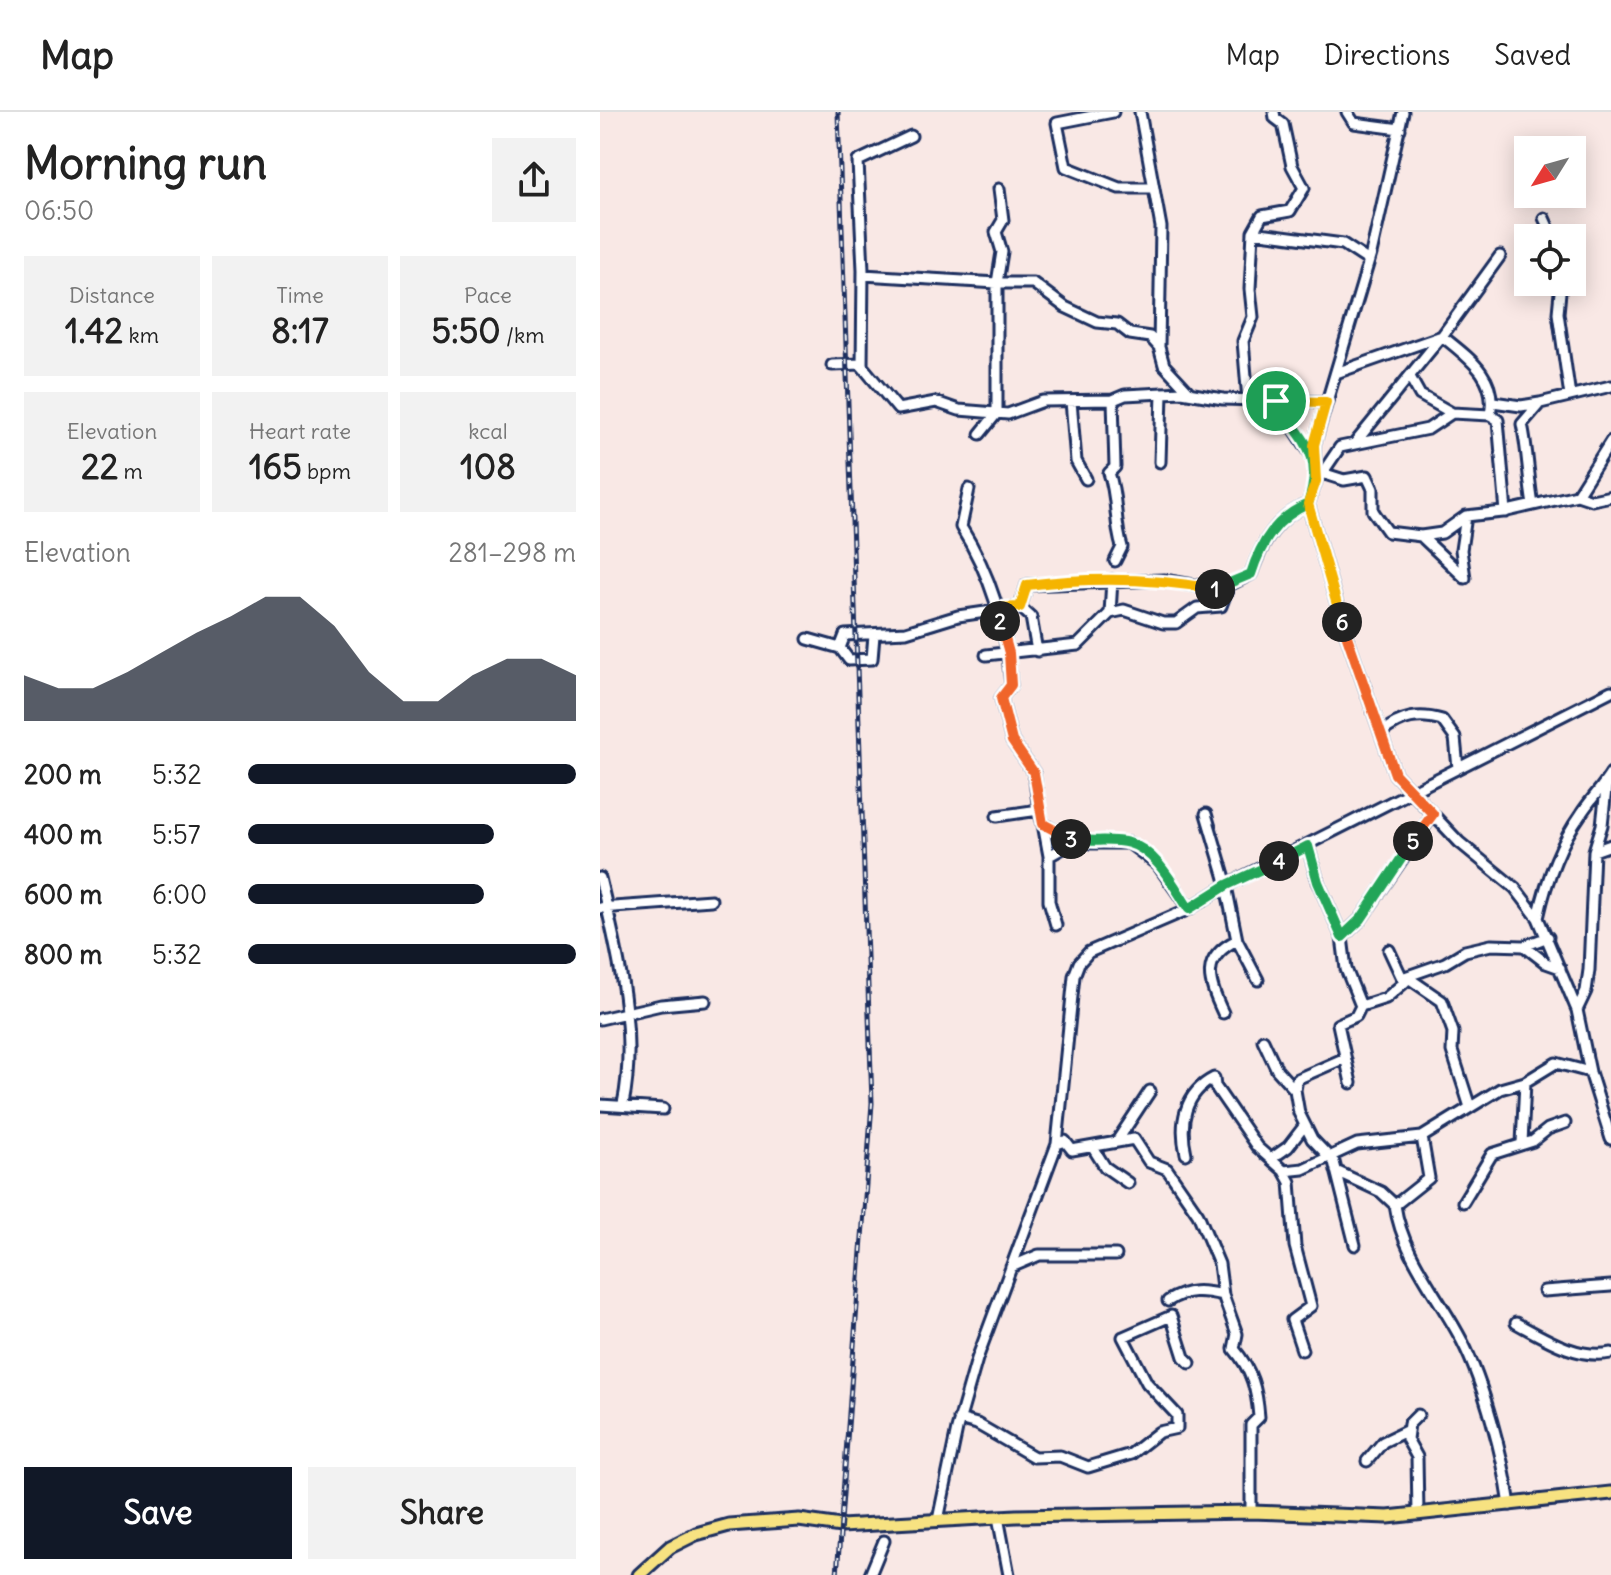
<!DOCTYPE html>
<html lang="en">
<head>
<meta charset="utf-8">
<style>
	body { margin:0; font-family:Delius,sans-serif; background:#f2f2f2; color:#222; height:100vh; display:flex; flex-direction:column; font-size:30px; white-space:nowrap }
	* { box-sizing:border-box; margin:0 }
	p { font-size:26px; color:#767676 }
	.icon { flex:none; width:44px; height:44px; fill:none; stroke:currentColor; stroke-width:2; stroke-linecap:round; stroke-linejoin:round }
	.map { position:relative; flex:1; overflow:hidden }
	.panel { display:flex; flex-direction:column; background:#fff; width:600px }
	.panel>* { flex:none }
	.needle { width:52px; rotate:233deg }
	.tools { position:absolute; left:914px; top:24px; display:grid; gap:16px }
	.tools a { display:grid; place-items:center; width:72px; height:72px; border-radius:0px; background:#fff; box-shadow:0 4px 20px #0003; font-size:40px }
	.pin { position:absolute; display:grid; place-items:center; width:68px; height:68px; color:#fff; margin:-34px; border:4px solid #fff; border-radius:50%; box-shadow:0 2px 8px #0007 }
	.km { position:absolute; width:40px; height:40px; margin:-20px; border-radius:50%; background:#222; color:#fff; font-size:22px; line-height:40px; text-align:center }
	.round { display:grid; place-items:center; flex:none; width:84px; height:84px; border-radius:0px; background:#f2f2f2 }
	.headline { display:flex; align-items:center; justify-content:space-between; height:136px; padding:0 24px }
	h1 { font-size:44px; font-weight:700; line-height:60px }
	.figures { display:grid; grid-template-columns:repeat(3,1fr); gap:12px; height:136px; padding:8px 24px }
	.figures div { display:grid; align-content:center; border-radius:0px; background:#f2f2f2; text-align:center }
	.figures b { font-size:34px; font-weight:700 }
	.figures small { font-size:22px; font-weight:400 }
	.figures p { font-size:22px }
	.chart { height:224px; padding:16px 24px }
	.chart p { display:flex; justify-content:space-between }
	.chart svg { width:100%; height:144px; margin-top:8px; fill:#111827; opacity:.7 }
	.action { display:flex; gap:16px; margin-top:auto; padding:16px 24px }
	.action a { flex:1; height:92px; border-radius:0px; background:#111827; color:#fff; font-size:32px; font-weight:700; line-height:92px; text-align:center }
	.action a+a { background:#f2f2f2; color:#222 }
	ul { padding:0 24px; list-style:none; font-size:26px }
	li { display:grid; grid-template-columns:128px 96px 1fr; align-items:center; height:60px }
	li i { height:20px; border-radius:10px; background:#111827 }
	header { display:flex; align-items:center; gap:48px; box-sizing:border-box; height:112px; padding:0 40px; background:#fff; border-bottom:2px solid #e0e0e0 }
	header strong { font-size:38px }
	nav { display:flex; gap:44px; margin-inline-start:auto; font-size:28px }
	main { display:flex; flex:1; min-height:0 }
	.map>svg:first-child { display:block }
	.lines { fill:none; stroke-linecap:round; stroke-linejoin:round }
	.minor-casing { stroke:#1b2f5e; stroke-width:15 }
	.major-casing { stroke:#1b2f5e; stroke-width:17 }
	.minor { stroke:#fff; stroke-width:9 }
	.major { stroke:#f7e281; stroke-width:11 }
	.rail-casing { stroke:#1b2f5e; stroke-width:5 }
	.rail { stroke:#fff; stroke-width:2; stroke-dasharray:6; stroke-linecap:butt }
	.split-1-casing { stroke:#fff; stroke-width:16 }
	.split-2-casing { stroke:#fff; stroke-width:16 }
	.split-3-casing { stroke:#fff; stroke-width:16 }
	.split-4-casing { stroke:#fff; stroke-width:16 }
	.split-5-casing { stroke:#fff; stroke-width:16 }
	.split-6-casing { stroke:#fff; stroke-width:16 }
	.split-7-casing { stroke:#fff; stroke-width:16 }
	.split-1 { stroke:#22a559; stroke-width:10 }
	.split-2 { stroke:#f5b400; stroke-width:10 }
	.split-3 { stroke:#f0652b; stroke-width:10 }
	.split-4 { stroke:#22a559; stroke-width:10 }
	.split-5 { stroke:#22a559; stroke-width:10 }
	.split-6 { stroke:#f0652b; stroke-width:10 }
	.split-7 { stroke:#f5b400; stroke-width:10 }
</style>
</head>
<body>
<header>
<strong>Map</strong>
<nav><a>Map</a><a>Directions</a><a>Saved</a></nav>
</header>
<main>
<section class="panel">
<div class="headline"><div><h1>Morning run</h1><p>06:50</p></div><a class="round"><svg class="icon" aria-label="share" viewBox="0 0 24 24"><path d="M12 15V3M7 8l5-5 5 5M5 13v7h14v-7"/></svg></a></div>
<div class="figures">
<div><p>Distance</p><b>1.42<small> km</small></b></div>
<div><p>Time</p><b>8:17</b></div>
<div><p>Pace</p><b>5:50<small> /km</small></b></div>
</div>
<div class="figures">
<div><p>Elevation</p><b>22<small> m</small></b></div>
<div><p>Heart rate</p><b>165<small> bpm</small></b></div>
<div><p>kcal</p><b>108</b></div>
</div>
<div class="chart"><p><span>Elevation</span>281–298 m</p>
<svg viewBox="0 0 160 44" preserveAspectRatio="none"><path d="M0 44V30L10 34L20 34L30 29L40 23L50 17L60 12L70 6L80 6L90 15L100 29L110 38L120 38L130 30L140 25L150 25L160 30V44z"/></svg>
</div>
<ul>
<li><b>200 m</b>5:32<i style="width:100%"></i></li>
<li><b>400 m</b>5:57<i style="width:75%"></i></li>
<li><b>600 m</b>6:00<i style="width:72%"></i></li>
<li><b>800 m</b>5:32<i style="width:100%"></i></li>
</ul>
<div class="action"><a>Save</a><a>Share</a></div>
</section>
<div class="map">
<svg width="1011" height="1463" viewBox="0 0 1011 1463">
	<rect width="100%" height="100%" fill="#f9e8e5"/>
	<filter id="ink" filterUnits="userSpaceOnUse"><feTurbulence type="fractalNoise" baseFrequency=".0125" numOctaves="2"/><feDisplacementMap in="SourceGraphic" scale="16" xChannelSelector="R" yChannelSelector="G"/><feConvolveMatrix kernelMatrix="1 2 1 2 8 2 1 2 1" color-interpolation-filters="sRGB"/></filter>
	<g filter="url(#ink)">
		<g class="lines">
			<defs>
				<path id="minor" d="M513 0 457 11 466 55 519 76H553
					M747 0 754 11 800 17
					M803 0 771 142 714 333 716 369 708 392 743 513 795 662 859 730 915 776 938 806 977 898 990 960 1011 1027
					M311 24 258 49 263 158 262 254 298 297 336 290 359 298 408 302 443 289 513 288 525 283 582 280 623 287 726 290
					M399 77 403 108 396 120 402 140 397 171H433L465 195 497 210 517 212 530 222 550 225 559 235 561 115 540 0
					M944 106 953 126
					M653 120 662 104 690 99 704 76 692 54 683 12 675 6 674 0
					M263 163 397 171V301L380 322
					M961 170 958 201 970 284
					M559 235 564 253 589 280
					M232 253 262 252
					M736 261 842 224C869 246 898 265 890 303L898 308 906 400
					M810 265 820 283 852 301
					M513 288 515 355 509 361C518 386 514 410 522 435L515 449
					M648 288 643 229 653 205 650 177 653 120 743 132 769 149
					M471 289 476 349 486 367
					M676 289 713 345
					M893 290 921 294 940 291
					M755 331 842 224 900 144
					M560 350 562 281
					M722 361 744 368 767 364 773 377V399L788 420 821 424 842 421 866 404 903 400 977 383 1011 329
					M721 363 740 335 828 317 852 301 890 303
					M369 377 361 415C391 463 407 516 411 573L401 586 412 629 434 661 439 698
					M977 383 992 388 1011 384
					M933 393C928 365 928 339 922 312L940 291 1011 274
					M821 424 864 465
					M865 466 861 438 866 404
					M420 495 431 505 437 539
					M510 501 524 498 563 511H576L597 496 621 494 629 473 651 462C662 430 677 405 708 392
					M208 527 240 536 245 523 306 520 358 504 420 495 427 473 564 468 616 477 629 473
					M240 536 249 548 272 547 274 523
					M386 543 478 533 510 501 512 468
					M782 620C802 605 818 601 842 608L855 626 858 656
					M606 702 627 773
					M397 704 439 698 443 712 469 727 490 731H529L558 753 589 797
					M443 712 449 744
					M708 734 718 770 742 825
					M994 739 1011 733
					M0 766C17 837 38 920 23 992
					M626 774 637 828 658 868
					M0 796 111 788
					M938 806C946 770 959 733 981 702 990 688 1002 676 1011 661
					M456 813 449 789V744L465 735 469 727
					M924 834 946 851 960 856
					M789 838 802 866 845 851 865 839 891 833 924 834 948 825
					M807 865 842 889 853 920 852 939 870 995
					M802 866 805 870 786 886 761 894 746 857 742 825 761 807 833 702
					M977 898 986 879 989 858 994 739 1002 713 1007 668
					M623 901C608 869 600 846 637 828
					M0 907 61 893 105 889
					M663 928 677 958 695 978 699 1001 712 1027 734 1050 755 1133
					M751 971 738 912 756 904 761 894
					M695 978 697 967 745 946
					M0 993 63 997
					M822 1025 829 1066 795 1093C802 1143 839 1184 862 1229 884 1272 903 1344 910 1393
					M517 1029 550 979
					M922 1031 925 970
					M457 1032 465 1029 472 1038 534 1027 549 1050 567 1057 598 1102 619 1152 623 1183 637 1222 634 1237C652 1258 657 1278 659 1305L651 1313V1400
					M493 1036 505 1055 528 1071
					M586 1042C579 1012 584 981 614 966L615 974 657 1035 684 1059
					M671 1047 688 1035 705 1013
					M736 1059 781 1080 795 1093
					M863 1090 892 1042 933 1029 948 1017 965 1011
					M411 1155 439 1143H516
					M944 1179 1011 1174
					M568 1189C587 1177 601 1178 623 1183
					M916 1211C944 1226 978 1248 1011 1241
					M702 1238 692 1208 711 1194 695 1134 690 1070 684 1059 703 1057 757 1032 822 1025 900 977 925 970 956 951 990 960
					M818 1303 809 1312 807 1327 817 1345 818 1402
					M359 1307 377 1312 434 1345 460 1344 488 1355 531 1342 559 1320 577 1316V1303L547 1271 523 1225 571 1204 584 1245 590 1251
					M767 1349 783 1330 808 1318
					M398 1405 409 1463
					M338 1408 357 1317 377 1247 457 1032 474 864 479 851 489 840 589 797 627 773 1011 579
					M270 1463 284 1429"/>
				<path id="major" d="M39 1463 70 1435 96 1422 129 1413 199 1408 241 1414 416 1404 651 1400 788 1405 1011 1381"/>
			</defs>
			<use href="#minor" class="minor-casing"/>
			<use href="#major" class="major-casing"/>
			<use href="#minor" class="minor"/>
			<use href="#major" class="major"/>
			<defs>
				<path id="rail" d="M237 1463 272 991 238 0"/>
			</defs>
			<use href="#rail" class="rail-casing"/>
			<use href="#rail" class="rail"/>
		</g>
	</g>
	<g class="lines" filter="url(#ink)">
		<defs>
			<path id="split-1" d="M615 477 651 462C661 430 677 405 708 392 725 341 703 330 676 289"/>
			<path id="split-2" d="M400 509 397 496 420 495 427 473C490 465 553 466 615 477"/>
			<path id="split-3" d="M400 509 409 541 411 573 401 586 412 629 434 661 443 712 471 727"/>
			<path id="split-4" d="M471 727C490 731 511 726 529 731 556 738 575 776 589 797L627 773 679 749"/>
			<path id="split-5" d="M679 749 708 734 718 770 742 825 761 807 813 729"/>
			<path id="split-6" d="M742 510 795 662 833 702 813 729"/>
			<path id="split-7" d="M676 289 726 290 714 333 716 369 708 392 742 510"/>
		</defs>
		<use href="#split-1" class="split-1-casing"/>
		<use href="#split-2" class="split-2-casing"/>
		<use href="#split-3" class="split-3-casing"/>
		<use href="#split-4" class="split-4-casing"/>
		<use href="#split-5" class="split-5-casing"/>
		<use href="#split-6" class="split-6-casing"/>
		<use href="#split-7" class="split-7-casing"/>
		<use href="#split-1" class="split-1"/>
		<use href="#split-2" class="split-2"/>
		<use href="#split-3" class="split-3"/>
		<use href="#split-4" class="split-4"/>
		<use href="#split-5" class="split-5"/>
		<use href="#split-6" class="split-6"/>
		<use href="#split-7" class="split-7"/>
	</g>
</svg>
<div class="tools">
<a><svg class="needle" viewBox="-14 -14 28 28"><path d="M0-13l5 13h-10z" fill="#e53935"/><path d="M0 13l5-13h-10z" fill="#767676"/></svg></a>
<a><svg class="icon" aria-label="locate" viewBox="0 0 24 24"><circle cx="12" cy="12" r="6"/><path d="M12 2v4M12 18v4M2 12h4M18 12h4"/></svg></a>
</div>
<div class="pin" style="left:676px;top:289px;background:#1e9e55"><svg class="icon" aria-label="arrive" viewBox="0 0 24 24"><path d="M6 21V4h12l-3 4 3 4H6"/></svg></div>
<b class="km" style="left:615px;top:477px">1</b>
<b class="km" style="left:400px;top:509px">2</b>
<b class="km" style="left:471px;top:727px">3</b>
<b class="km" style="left:679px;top:749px">4</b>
<b class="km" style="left:813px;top:729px">5</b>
<b class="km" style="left:742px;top:510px">6</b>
</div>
</main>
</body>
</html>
